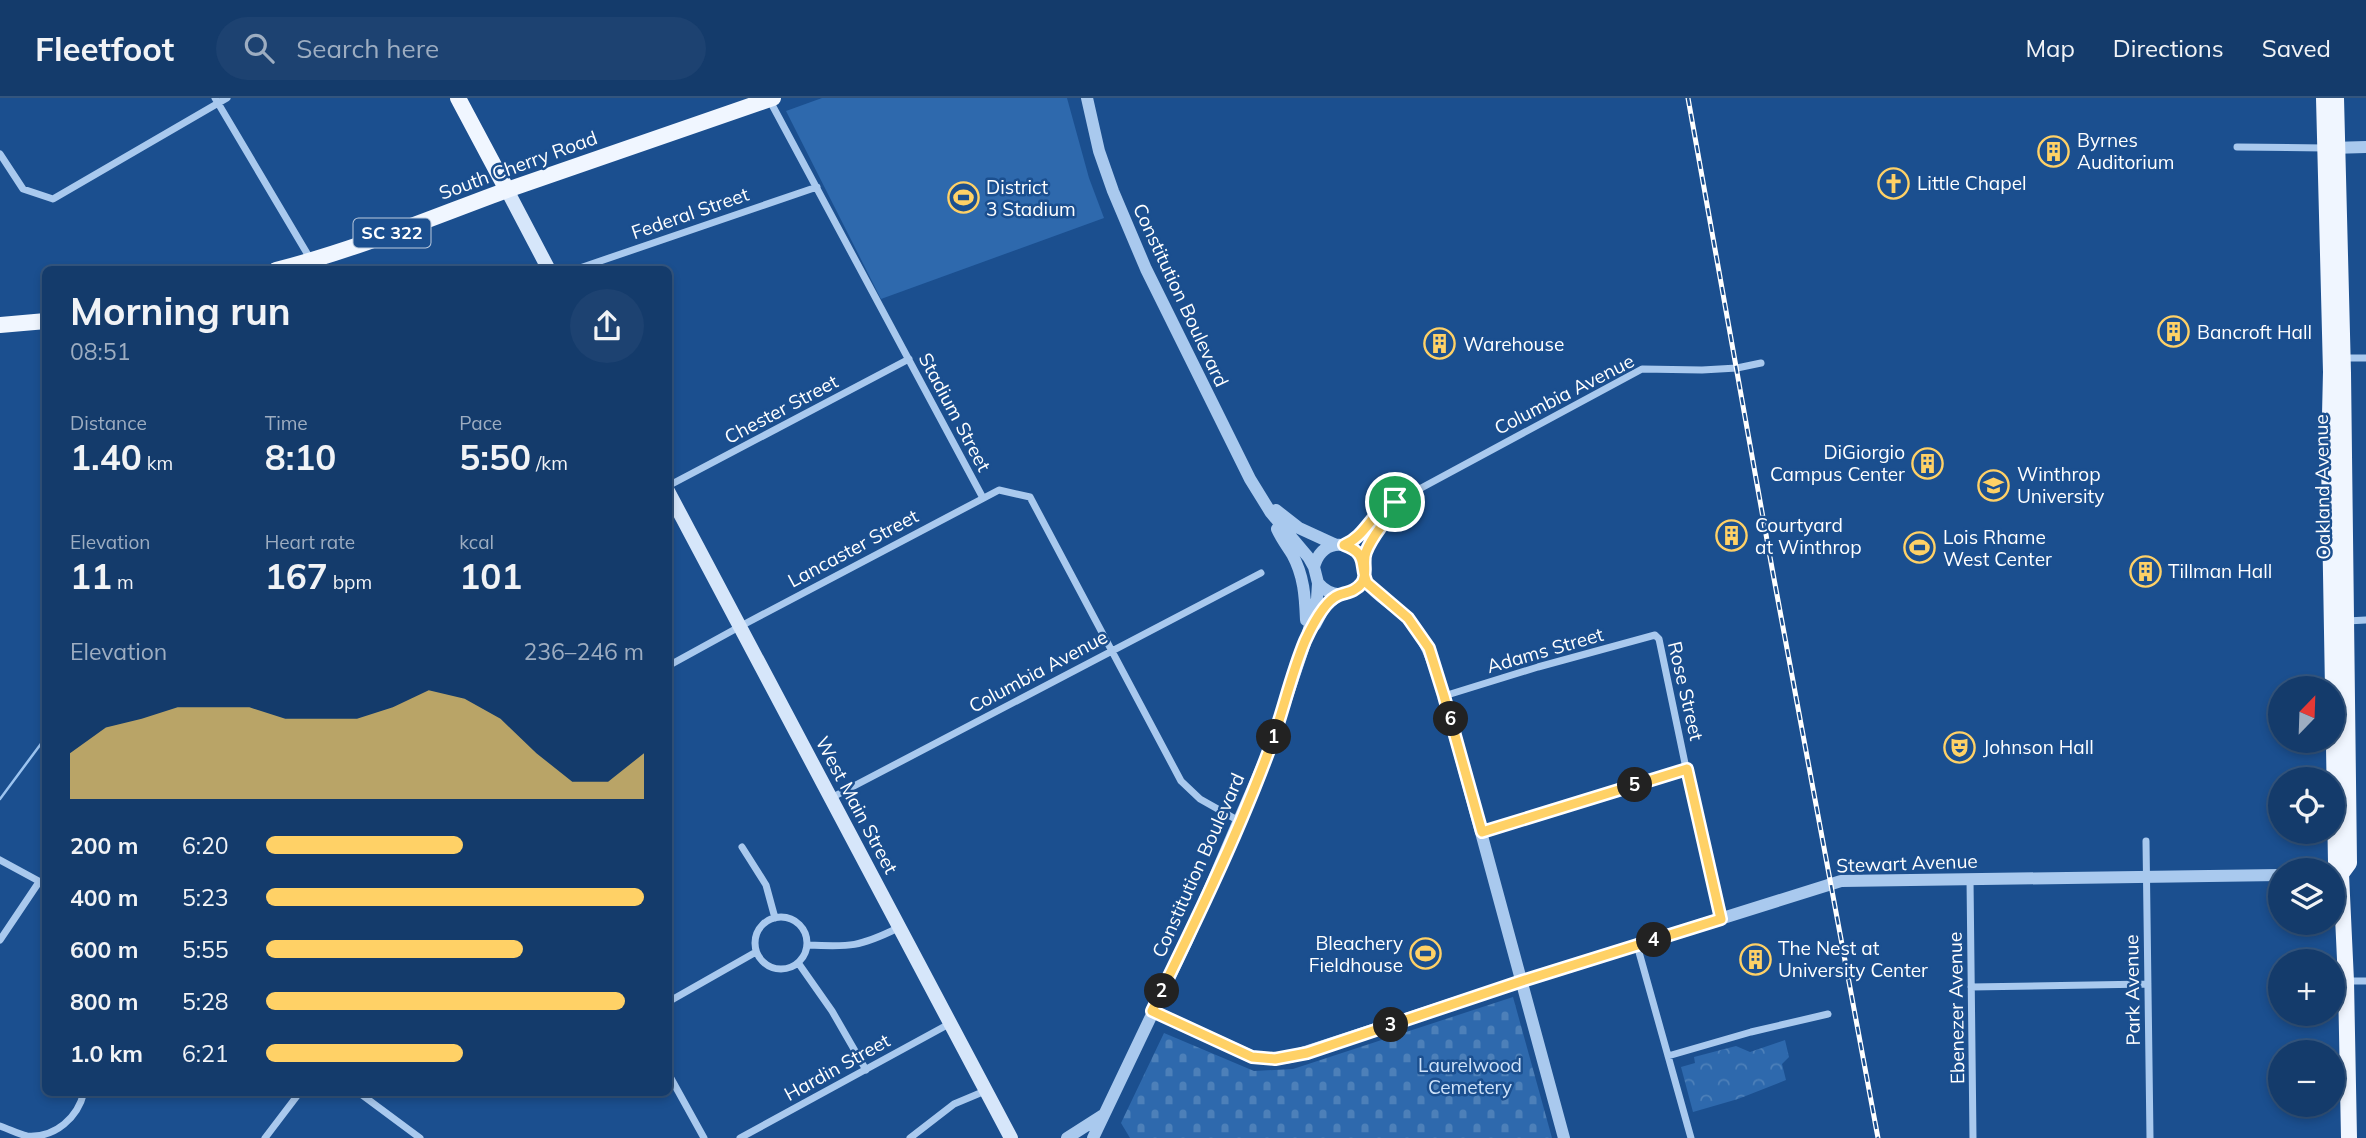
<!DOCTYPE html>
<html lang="en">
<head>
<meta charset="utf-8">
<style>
	body { margin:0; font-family:Mulish,sans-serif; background:#1d4271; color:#f1f3f6; height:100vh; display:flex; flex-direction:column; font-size:26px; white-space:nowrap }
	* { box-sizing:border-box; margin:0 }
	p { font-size:23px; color:#9dadc1 }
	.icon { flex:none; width:38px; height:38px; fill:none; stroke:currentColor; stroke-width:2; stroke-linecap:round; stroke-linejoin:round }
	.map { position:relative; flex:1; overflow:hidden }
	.side { position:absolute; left:42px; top:168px; width:630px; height:830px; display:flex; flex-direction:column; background:#143b6b; border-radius:10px; box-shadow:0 4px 10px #0003,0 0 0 2px #33557e }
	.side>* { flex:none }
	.needle { width:46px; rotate:23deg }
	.tools { position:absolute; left:2268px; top:578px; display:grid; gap:14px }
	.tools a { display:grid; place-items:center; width:77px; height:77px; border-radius:50%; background:#143b6b; box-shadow:0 4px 10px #0003,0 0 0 2px #33557e; font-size:35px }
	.pin { position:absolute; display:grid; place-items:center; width:60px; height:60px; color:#fff; margin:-30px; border:4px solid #fff; border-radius:50%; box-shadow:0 2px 7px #0007 }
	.km { position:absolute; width:35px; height:35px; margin:-18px; border-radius:50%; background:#222; color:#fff; font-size:19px; line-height:35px; text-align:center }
	.round { display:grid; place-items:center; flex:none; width:74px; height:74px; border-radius:37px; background:#1d4271 }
	.head { display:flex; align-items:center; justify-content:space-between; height:119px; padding:0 28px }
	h1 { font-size:38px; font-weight:700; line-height:52px }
	.stats { display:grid; grid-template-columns:repeat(3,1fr); gap:10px; height:119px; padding:7px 28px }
	.stats div { display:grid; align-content:center }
	.stats b { font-size:35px; font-weight:700 }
	.stats small { font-size:19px; font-weight:400 }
	.stats p { font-size:19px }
	.chart { height:196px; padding:14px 28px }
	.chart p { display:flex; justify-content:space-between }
	.chart svg { width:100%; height:126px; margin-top:7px; fill:#ffd166; opacity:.7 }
	ul { padding:0 28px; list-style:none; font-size:23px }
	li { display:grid; grid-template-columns:112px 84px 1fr; align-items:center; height:52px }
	li i { height:18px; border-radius:9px; background:#ffd166 }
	header { display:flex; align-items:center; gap:42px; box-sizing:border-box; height:98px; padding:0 35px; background:#143b6b; border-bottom:2px solid #33557e }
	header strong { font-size:33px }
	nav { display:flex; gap:38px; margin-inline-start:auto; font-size:24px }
	.search { width:490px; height:63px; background:#1d4271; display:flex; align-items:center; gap:18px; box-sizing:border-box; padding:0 24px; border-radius:38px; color:#9dadc1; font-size:26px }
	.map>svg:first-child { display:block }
	.forest { fill:url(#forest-crowns) }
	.cemetery { fill:url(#cemetery-stones) }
	.pitch { fill:#2e69ad }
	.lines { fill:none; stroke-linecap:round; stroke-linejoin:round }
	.stream { stroke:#9cc4f0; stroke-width:2.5 }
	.minor { stroke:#a9c9ee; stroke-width:7 }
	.tertiary { stroke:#a9c9ee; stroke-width:12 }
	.secondary { stroke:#d6e6fa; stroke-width:14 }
	.primary { stroke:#f0f6ff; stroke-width:16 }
	.rail-casing { stroke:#fff; stroke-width:5 }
	.rail { stroke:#1b4f8f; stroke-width:2.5; stroke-dasharray:8; stroke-linecap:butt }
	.route-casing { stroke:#fff; stroke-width:14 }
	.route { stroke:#ffd166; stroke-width:9 }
	.labels { text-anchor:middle; stroke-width:5; stroke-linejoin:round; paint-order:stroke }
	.shield { fill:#1b4f8f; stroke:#bbcadd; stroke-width:2 }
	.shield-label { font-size:18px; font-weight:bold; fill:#fff }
	.poi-label { font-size:19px; fill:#fff; stroke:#1b4f8f; text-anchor:start }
	.street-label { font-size:19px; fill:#fff; stroke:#1b4f8f }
	.park-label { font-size:19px; fill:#cfe3fa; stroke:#1b4f8f }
</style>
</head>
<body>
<header>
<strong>Fleetfoot</strong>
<div class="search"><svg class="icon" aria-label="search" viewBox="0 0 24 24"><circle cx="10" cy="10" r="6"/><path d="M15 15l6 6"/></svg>Search here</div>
<nav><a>Map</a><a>Directions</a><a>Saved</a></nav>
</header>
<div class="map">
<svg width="2366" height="1040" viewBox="0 0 2366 1040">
	<defs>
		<pattern id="forest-crowns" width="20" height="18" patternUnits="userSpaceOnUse" patternTransform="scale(1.75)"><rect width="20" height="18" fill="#2e69ad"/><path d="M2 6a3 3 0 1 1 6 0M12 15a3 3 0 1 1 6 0" fill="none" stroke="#4d80b9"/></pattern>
		<pattern id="cemetery-stones" width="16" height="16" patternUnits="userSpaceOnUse" patternTransform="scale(1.75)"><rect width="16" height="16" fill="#2e69ad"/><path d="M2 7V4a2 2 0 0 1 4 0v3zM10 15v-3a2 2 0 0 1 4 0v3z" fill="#4d80b9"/></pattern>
	</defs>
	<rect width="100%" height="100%" fill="#1b4f8f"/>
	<path class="forest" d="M1785 942 1789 959 1782 966 1786 982 1738 1001 1693 1014 1681 969 1695 965 1694 959 1736 948 1750 954Z"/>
	<path class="cemetery" d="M1513 899 1552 1040H1130L1121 1025 1164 935 1254 973 1293 971Z"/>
	<path class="pitch" d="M822 0H1067L1089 80 1104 120 881 201 786 13Z"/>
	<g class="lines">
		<path class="stream" d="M0 701 46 639"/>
		<path class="minor" d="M215 0 311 162
			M770 3 983 400
			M2237 49 2325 50
			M0 56 23 91 53 101 227 0
			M574 172 817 89
			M2341 260H2366
			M668 388 909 261
			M1345 447 1361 438 1386 406 1399 402 1642 271 1702 272 1737 270 1761 265
			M1363 462C1370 438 1388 425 1395 404
			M2347 523 2366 522
			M668 568 739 529 999 392 1030 399 1181 683 1200 701 1239 723
			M1444 598 1538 569 1655 537 1659 541 1705 761 1721 821
			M831 700 1261 475
			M1482 734 1687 671
			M2146 743 2150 1040
			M742 749 766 787 775 820
			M0 762 46 787
			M1970 781 1973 1040
			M755 845a26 26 0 1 1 52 0a26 26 0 1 1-52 0Z
			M0 842 39 784
			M808 847C851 849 859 849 898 830
			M1637 847 1691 1040
			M799 866 832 913 866 972
			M2347 883H2366
			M1971 889 2148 886
			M668 904 756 854
			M1668 958 1751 934 1828 916
			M668 975 704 1040
			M358 994 420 1040
			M0 1028C9 1031 18 1036 27 1038 56 1040 78 1019 84 994
			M265 1040 300 994
			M740 1040 949 926
			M910 1040 954 1006 985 993"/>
		<path class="tertiary" d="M1087 0 1099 53 1113 93 1146 171 1250 381 1271 415 1309 460 1314 469 1318 485 1317 501 1306 542 1268 655 1187 843 1093 1040
			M2331 50 2366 49
			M1276 412 1299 430 1336 447
			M1277 431C1281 440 1287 448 1292 456 1304 478 1305 498 1306 522
			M1314 469C1317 458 1323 449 1335 447 1343 446 1350 448 1356 453 1383 476 1345 516 1318 485
			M1364 479C1373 497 1394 506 1407 520 1428 542 1435 570 1444 598L1564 1040
			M1315 527 1325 508 1339 497
			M1152 913 1253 959 1275 961 1290 959 1522 883 1841 783 2280 777
			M1067 1040 1103 1017"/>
		<path class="secondary" d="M507 92 549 172
			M668 393 1011 1040"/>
		<path class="primary" d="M458 0 507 92
			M2324 0 2331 274 2329 360 2336 765 2341 776 2346 883 2349 1040
			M2336 0 2343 275 2349 765 2341 776
			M276 172C355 152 431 120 507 92 596 61 685 30 773 0
			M0 227 46 223"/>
		<defs>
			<path id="rail" d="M1688 0 1772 470 1878 1040"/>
		</defs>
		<use href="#rail" class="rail-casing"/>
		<use href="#rail" class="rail"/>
	</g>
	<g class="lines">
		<defs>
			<path id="route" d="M1395 404C1389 422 1373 435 1366 454 1362 464 1368 475 1362 485 1356 493 1348 494 1339 497 1325 502 1311 530 1305 543 1290 579 1282 619 1268 655 1235 743 1193 829 1152 913L1252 959 1275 961 1307 955 1522 883 1721 821 1687 671 1482 734 1444 598 1429 550 1408 520 1367 485C1359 467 1369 456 1344 447 1367 438 1373 410 1395 404"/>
		</defs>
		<use href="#route" class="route-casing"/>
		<use href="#route" class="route"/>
	</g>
	<defs>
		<symbol id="building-ring" viewBox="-11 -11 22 22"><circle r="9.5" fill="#1b4f8f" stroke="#ffd166" stroke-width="1.5"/><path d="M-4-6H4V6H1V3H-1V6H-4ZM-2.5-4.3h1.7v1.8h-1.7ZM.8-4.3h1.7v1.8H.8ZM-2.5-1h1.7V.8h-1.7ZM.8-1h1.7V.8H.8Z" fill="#ffd166"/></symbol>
		<symbol id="church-ring" viewBox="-11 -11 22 22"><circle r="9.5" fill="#1b4f8f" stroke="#ffd166" stroke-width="1.5"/><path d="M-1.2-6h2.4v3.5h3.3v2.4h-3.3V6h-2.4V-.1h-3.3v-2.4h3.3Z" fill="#ffd166"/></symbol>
		<symbol id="stadium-ring" viewBox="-11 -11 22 22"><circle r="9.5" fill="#1b4f8f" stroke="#ffd166" stroke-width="1.5"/><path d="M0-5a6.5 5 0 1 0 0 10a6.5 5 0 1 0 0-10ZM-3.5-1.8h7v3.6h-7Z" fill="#ffd166"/></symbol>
		<symbol id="university-ring" viewBox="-11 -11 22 22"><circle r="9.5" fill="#1b4f8f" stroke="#ffd166" stroke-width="1.5"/><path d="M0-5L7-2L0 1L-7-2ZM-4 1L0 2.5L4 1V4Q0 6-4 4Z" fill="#ffd166"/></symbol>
		<symbol id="theatre-ring" viewBox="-11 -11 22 22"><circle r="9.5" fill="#1b4f8f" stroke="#ffd166" stroke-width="1.5"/><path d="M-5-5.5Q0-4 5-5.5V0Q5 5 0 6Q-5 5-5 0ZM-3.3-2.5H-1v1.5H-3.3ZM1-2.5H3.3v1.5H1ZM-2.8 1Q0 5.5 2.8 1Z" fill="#ffd166"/></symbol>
	</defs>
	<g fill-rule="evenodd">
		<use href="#building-ring" x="2036" y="36" width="35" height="35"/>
		<use href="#church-ring" x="1876" y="68" width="35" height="35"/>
		<use href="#stadium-ring" x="946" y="82" width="35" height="35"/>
		<use href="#building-ring" x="2156" y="216" width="35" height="35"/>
		<use href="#building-ring" x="1422" y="228" width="35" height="35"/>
		<use href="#building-ring" x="1910" y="348" width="35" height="35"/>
		<use href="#university-ring" x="1976" y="370" width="35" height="35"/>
		<use href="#building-ring" x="1714" y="420" width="35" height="35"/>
		<use href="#stadium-ring" x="1902" y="432" width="35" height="35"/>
		<use href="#building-ring" x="2128" y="456" width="35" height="35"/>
		<use href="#theatre-ring" x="1942" y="632" width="35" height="35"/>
		<use href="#stadium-ring" x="1408" y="838" width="35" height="35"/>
		<use href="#building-ring" x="1738" y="844" width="35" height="35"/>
	</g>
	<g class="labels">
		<rect class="shield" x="353.5" y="120.5" width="77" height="29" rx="5"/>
		<g class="shield-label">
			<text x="392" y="141">SC 322</text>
		</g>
		<g class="poi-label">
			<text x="2077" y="49">Byrnes<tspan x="2077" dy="22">Auditorium</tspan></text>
			<text x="1917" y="92">Little Chapel</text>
			<text x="986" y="96">District<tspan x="986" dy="22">3 Stadium</tspan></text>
			<text x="2197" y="241">Bancroft Hall</text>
			<text x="1463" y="253">Warehouse</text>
			<text x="1905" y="361" text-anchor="end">DiGiorgio<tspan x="1905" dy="22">Campus Center</tspan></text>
			<text x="2017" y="383">Winthrop<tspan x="2017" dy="22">University</tspan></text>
			<text x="1755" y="434">Courtyard<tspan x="1755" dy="22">at Winthrop</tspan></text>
			<text x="1943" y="446">Lois Rhame<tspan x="1943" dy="22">West Center</tspan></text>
			<text x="2168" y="480">Tillman Hall</text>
			<text x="1983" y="656">Johnson Hall</text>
			<text x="1403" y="852" text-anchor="end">Bleachery<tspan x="1403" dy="22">Fieldhouse</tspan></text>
			<text x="1778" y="857">The Nest at<tspan x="1778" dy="22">University Center</tspan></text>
		</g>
		<g class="street-label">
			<text transform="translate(518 67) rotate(-20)" y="7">South Cherry Road</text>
			<text transform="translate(690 115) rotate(-19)" y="7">Federal Street</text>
			<text transform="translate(1181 197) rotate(65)" y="7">Constitution Boulevard</text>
			<text transform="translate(1564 296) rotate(-27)" y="7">Columbia Avenue</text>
			<text transform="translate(781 311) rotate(-28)" y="7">Chester Street</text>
			<text transform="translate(955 314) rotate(62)" y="7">Stadium Street</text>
			<text transform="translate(2322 389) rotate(-91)" y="7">Oakland Avenue</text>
			<text transform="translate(853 450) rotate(-28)" y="7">Lancaster Street</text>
			<text transform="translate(1545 552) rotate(-16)" y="7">Adams Street</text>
			<text transform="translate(1038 573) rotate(-28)" y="7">Columbia Avenue</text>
			<text transform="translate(1686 593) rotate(77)" y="7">Rose Street</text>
			<text transform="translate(857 707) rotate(62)" y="7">West Main Street</text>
			<text transform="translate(1907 765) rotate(-2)" y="7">Stewart Avenue</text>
			<text transform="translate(1198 767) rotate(-66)" y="7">Constitution Boulevard</text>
			<text transform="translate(2132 892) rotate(-91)" y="7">Park Avenue</text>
			<text transform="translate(1956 910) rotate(-91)" y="7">Ebenezer Avenue</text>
			<text transform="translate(837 969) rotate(-29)" y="7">Hardin Street</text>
		</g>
		<g class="park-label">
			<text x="1470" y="974">Laurelwood<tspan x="1470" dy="22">Cemetery</tspan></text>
		</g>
	</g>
</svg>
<div class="tools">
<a><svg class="needle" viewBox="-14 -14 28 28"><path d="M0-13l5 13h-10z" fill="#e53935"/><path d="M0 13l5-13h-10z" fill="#9dadc1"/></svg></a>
<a><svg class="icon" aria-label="locate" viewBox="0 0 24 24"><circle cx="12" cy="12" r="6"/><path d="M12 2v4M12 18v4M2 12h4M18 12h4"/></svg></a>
<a><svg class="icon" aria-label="layers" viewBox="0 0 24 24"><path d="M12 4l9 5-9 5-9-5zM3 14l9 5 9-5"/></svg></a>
<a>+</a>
<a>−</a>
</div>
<div class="pin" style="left:1395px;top:404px;background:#1e9e55"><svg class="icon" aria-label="arrive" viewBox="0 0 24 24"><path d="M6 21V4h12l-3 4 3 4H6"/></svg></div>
<b class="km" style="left:1274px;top:639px">1</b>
<b class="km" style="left:1162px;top:893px">2</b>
<b class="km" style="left:1391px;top:927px">3</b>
<b class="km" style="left:1654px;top:842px">4</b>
<b class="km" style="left:1635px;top:687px">5</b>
<b class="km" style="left:1451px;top:621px">6</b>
<section class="side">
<div class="head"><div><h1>Morning run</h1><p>08:51</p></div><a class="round"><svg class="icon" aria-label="share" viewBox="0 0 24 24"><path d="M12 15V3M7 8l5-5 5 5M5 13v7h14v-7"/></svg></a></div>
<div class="stats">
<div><p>Distance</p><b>1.40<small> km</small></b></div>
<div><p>Time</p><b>8:10</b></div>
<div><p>Pace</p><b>5:50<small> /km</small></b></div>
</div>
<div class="stats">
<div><p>Elevation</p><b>11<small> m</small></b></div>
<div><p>Heart rate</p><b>167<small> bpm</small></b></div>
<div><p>kcal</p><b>101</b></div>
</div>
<div class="chart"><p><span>Elevation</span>236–246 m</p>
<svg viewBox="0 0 160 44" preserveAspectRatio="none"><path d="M0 44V28L10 19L20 16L30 12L40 12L50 12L60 16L70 16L80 16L90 12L100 6L110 9L120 16L130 28L140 38L150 38L160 28V44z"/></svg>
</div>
<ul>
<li><b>200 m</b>6:20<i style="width:52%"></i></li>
<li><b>400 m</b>5:23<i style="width:100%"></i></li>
<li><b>600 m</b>5:55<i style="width:68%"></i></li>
<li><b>800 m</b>5:28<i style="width:95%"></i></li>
<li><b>1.0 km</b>6:21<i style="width:52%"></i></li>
</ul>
</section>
</div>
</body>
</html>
